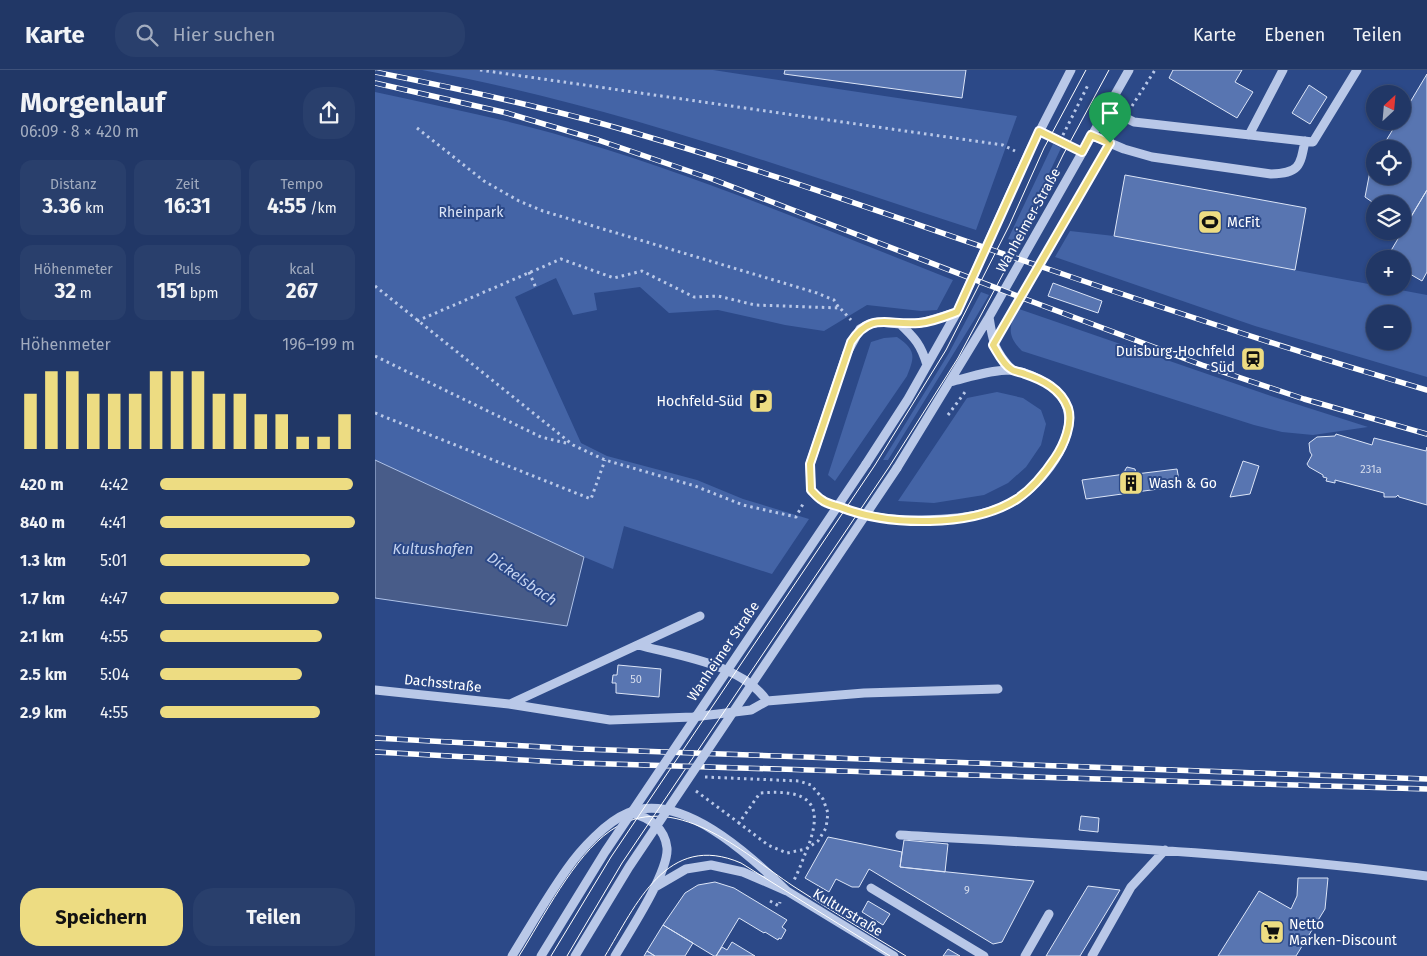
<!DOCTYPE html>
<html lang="de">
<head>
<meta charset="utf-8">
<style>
	body { margin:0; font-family:"Fira Sans",sans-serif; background:#293f6c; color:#f1f3f6; height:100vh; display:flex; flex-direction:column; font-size:19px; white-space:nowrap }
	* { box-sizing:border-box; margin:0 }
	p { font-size:16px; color:#a2acbf }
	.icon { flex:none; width:28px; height:28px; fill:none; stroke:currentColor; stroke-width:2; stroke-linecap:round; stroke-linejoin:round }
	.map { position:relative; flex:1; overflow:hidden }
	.panel { display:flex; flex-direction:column; background:#213766; width:375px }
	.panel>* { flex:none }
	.needle { width:32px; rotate:26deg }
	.tools { position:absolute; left:991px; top:15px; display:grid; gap:10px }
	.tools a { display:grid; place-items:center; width:45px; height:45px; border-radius:50%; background:#213766; box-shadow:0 1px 4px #0004,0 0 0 1px #3e517a; font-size:25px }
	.pin { position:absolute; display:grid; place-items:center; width:42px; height:42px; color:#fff; margin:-51px -21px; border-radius:50% 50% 50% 0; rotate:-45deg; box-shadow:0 0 5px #0007 }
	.pin .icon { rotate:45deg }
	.round { display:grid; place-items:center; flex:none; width:52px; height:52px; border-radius:20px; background:#293f6c }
	.summary { display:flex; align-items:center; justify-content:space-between; height:85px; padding:0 20px }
	h1 { font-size:28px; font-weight:700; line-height:38px }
	.figures { display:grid; grid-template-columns:repeat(3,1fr); gap:8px; height:85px; padding:5px 20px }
	.figures div { display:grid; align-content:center; border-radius:12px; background:#293f6c; text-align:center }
	.figures b { font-size:21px; font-weight:700 }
	.figures small { font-size:14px; font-weight:400 }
	.figures p { font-size:14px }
	.chart { height:140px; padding:10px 20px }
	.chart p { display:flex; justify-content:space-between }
	.chart svg { width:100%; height:90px; margin-top:5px; stroke:#eddc82; stroke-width:6 }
	.action { display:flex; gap:10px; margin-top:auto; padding:10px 20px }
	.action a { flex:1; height:58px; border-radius:20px; background:#eddc82; color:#111; font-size:20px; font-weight:700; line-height:58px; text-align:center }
	.action a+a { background:#293f6c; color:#f1f3f6 }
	ul { padding:0 20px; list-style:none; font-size:16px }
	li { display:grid; grid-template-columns:80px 60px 1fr; align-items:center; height:38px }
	li i { height:12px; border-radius:6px; background:#eddc82 }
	header { display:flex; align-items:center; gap:30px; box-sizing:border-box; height:70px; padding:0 25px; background:#213766; border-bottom:1px solid #3e517a }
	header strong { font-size:24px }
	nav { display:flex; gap:28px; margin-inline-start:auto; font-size:18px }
	.search { width:350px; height:45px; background:#293f6c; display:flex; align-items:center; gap:12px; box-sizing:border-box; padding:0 18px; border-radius:20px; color:#a2acbf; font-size:19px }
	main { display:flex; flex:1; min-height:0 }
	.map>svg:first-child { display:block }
	.green { fill:#4464a6; fill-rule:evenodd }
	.water { fill:#485c89; stroke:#aec2e8 }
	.building { fill:#5875b1; stroke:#dce5f7 }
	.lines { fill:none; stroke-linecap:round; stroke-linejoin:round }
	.path { stroke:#b9c8e8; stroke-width:3; stroke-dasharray:2.5 4; stroke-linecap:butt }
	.minor { stroke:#b9c8e8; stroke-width:9 }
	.tram { stroke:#fff; stroke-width:1 }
	.rail-casing { stroke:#fff; stroke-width:5.5 }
	.rail { stroke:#2c4988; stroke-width:4; stroke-dasharray:11; stroke-linecap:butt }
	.path-bridge { stroke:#b9c8e8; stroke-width:3; stroke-dasharray:2.5 4; stroke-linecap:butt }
	.minor-bridge { stroke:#b9c8e8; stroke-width:9 }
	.route-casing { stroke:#fff; stroke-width:10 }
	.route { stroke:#eddc82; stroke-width:6 }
	.labels { text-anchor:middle; stroke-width:4; stroke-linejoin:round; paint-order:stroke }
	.number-label { font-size:11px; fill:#d5dcec }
	.park-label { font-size:14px; fill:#dce5f7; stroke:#2c4988 }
	.street-label { font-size:14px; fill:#fff; stroke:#2c4988 }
	.poi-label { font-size:14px; fill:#fff; stroke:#2c4988; text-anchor:start }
	.water-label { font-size:15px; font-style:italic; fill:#c5d3ef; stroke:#2c4988 }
</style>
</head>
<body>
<header>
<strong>Karte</strong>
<div class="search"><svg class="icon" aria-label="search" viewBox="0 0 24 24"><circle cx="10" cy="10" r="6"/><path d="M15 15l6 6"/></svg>Hier suchen</div>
<nav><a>Karte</a><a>Ebenen</a><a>Teilen</a></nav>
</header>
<main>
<section class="panel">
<div class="summary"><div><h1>Morgenlauf</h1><p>06:09 · 8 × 420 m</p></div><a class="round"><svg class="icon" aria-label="share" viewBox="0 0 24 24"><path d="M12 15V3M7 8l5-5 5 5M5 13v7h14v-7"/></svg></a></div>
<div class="figures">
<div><p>Distanz</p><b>3.36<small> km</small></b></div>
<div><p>Zeit</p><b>16:31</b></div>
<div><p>Tempo</p><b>4:55<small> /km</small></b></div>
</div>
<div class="figures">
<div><p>Höhenmeter</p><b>32<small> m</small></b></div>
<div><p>Puls</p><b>151<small> bpm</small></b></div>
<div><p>kcal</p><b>267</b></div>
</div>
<div class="chart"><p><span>Höhenmeter</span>196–199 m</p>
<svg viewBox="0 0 160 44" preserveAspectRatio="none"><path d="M5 44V17M15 44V6M25 44V6M35 44V17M45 44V17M55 44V17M65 44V6M75 44V6M85 44V6M95 44V17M105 44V17M115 44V27M125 44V27M135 44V38M145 44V38M155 44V27"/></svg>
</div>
<ul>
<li><b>420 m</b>4:42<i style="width:99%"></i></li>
<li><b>840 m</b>4:41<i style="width:100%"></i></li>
<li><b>1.3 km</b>5:01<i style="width:77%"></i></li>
<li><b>1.7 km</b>4:47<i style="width:92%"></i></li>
<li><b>2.1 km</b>4:55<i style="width:83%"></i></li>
<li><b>2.5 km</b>5:04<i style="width:73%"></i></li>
<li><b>2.9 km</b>4:55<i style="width:82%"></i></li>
</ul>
<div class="action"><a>Speichern</a><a>Teilen</a></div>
</section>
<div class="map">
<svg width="1052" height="886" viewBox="0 0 1052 886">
	<rect width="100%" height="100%" fill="#2c4988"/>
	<path class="green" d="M47 0H338L642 46 601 160C418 101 236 34 47 0Z
		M0 22C59 35 119 47 177 63 314 102 446 158 578 210L562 240 546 241 492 235 449 261 410 255 343 240 294 243 265 217 219 223 222 240 198 245 181 208 140 227 206 373 232 386 322 410 368 429 434 449 397 504 249 456 238 499 209 487 0 390Z
		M678 74 686 78 642 171 633 169Z
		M695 161 739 166 1052 225V307L880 256 680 187ZM1000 244H1028V271H1000Z
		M606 222 614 225 601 247 513 390H508L574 283Z
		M644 239 896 326 993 357 938 365 907 362 879 355 647 281C632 266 633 256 644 239Z
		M522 267C541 280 540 286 532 306L460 411 453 405 496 272 509 268Z
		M622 322 648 328 666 340 671 354 666 375 651 397 633 413 609 425 559 433 523 431 592 328Z"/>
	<path class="water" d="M0 390 209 487 192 556 0 528Z"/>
	<path class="building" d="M410 0H591L587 28 409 4Z
		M798 0H867L860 12 878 22 862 48 794 8Z
		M1052 4V120L1032 153 1028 150V134H1000L990 127 996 96 1000 89V106H1028V79H1006L1023 51H1028V44Z
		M934 15 952 27 935 54 917 43Z
		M750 105 931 138 920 200 739 166Z
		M1052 120V202L1047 211 1028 200V189H1011Z
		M678 213 727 231 723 243 673 226Z
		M961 364 997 375 999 368 1051 381 1052 377V435L1024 427 1023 425 1021 427H1009V423L960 410V413L951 411 952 408 948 407V405L934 397 932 394 937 385 935 382 934 373 942 367 960 366Z
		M868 391 884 396 875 424 855 427Z
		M752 397 760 399 761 404 802 399 805 416 711 429 707 410 750 404V400Z
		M243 595 286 599 284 627 241 623V613H237L238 605H242Z
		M706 746 724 748 723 762 704 760Z
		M453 767 527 782 525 797 659 811 627 872 618 874 494 799 484 817H477L461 809 454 822 430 808Z
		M529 770 573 774 570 802 525 797Z
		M923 808H953L950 839 921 886H843L884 821 916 839 922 826Z
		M340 812 359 818 412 850 407 857 411 860 406 869 404 868 403 870 390 862 389 863 364 848 341 886H339L288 855 310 823 323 815Z
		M713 816 745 820 705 886H671Z
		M493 831 515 844 508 855 487 842Z
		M288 855 318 873 310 886H280L272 881Z
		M357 872 380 886H341L347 877 352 880Z
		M573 879 585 886H568Z
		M272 881 280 886H269Z"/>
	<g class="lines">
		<path class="path" d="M105 0 628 75 640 81
			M757 36 780 0
			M42 58 109 111 144 131 168 141 442 223 459 230 464 238
			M677 68 696 77
			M685 71 714 13
			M154 202 161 218
			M0 216 198 375 230 390 320 416 368 435 421 447 429 432
			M42 251 186 189 239 208 267 201 319 227 343 226 380 235 465 238 476 250
			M630 254 728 85
			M0 286 166 367 195 374
			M0 343 216 429 230 390
			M573 345 590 322
			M321 721 364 753 385 723C435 719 451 733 431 782 427 791 424 801 419 810
			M395 831 404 836 405 832"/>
		<path class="minor" d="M731 38 759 52 938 72 982 0
			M716 65 749 79 777 87 896 104C924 103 925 97 930 71
			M874 65 908 0
			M614 247C618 273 619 280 637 300
			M525 254C540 268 546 275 552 295
			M575 312C595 307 615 300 635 300 647 301 661 307 671 313 721 343 677 406 642 429 611 449 570 450 535 450 509 450 485 445 461 436 457 434 451 433 447 430 443 428 439 423 436 420L435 394 472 283 485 259 494 254 504 252 525 254 546 253 582 242
			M491 394 533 329 582 242 654 82 696 0
			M522 398 614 247 754 0
			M0 620 134 634 235 650 318 647 376 640 392 631C367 594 304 586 263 575
			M392 631 489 623 623 619
			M135 634 325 546
			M525 765C701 775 877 783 1052 806
			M280 817 311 799 336 795 368 802 412 821 519 886
			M496 818 609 886
			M137 886C155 857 172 827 192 799 206 779 231 752 253 743 307 720 377 788 412 821
			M240 886C253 864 294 802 292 778 290 758 274 747 256 743
			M650 886 674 844
			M717 886 756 817 790 780"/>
		<path class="tram" d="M144 886C168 848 199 786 235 761 298 717 367 782 418 816 455 840 493 863 531 886
			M176 886 236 787 500 395 571 280 634 156 669 78 711 0
			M192 886 247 793 514 397 583 288 651 161 688 85 734 0
			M230 886C261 835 292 761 366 793L515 886"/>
		<defs>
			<path id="rail" d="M0 2C85 19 170 37 253 61 395 102 533 152 673 199 799 242 925 283 1052 320
				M0 13 132 43 223 70 337 109 650 229 827 295 929 329 1052 364
				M0 668 207 679 1052 709
				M0 682 204 693 1052 719"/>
		</defs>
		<use href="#rail" class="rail-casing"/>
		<use href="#rail" class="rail"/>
		<path class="path-bridge" d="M330 707 424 711 436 715 448 729 453 743 451 758 443 771 431 779 412 783 393 775 364 753"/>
		<path class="minor-bridge" d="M166 886 230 782 491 394
			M200 886 254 797 522 398"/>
	</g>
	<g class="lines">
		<defs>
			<path id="route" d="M664 61 707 82 716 65 735 73 618 275C623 283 628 294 636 299 639 302 646 302 650 304 668 310 686 319 693 338 698 353 689 375 680 388 670 403 657 419 642 429 597 458 513 456 465 437 459 435 452 434 447 430 443 428 439 423 436 420L435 394 476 272C496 241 513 256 544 253 557 252 569 247 582 242Z"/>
		</defs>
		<use href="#route" class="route-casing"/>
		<use href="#route" class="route"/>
	</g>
	<defs>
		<symbol id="stadium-square" viewBox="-11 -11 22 22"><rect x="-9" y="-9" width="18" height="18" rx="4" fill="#eddc82" stroke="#2c4988"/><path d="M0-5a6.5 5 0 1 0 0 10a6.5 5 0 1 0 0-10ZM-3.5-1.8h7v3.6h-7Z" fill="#111"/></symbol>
		<symbol id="station-square" viewBox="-11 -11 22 22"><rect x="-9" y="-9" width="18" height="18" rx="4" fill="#eddc82" stroke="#2c4988"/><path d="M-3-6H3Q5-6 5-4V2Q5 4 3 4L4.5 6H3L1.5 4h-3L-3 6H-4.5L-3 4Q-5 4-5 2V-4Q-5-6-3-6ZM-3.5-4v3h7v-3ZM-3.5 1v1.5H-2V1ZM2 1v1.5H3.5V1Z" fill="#111"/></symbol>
		<symbol id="parking-square" viewBox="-11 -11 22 22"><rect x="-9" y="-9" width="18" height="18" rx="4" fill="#eddc82" stroke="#2c4988"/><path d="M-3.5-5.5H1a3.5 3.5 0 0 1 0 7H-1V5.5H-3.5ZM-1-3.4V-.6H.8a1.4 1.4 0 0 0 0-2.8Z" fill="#111"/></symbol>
		<symbol id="building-square" viewBox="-11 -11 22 22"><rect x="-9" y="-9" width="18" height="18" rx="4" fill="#eddc82" stroke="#2c4988"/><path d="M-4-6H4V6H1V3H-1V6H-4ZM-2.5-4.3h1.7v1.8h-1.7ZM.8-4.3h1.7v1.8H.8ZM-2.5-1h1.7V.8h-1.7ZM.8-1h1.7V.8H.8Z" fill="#111"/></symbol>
		<symbol id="supermarket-square" viewBox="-11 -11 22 22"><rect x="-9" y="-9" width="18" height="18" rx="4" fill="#eddc82" stroke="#2c4988"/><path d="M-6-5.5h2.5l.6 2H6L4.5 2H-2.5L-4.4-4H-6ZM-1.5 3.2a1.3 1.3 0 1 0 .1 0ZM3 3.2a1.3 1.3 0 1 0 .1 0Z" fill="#111"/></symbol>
	</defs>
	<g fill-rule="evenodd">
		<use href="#stadium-square" x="821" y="138" width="28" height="28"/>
		<use href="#station-square" x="864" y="275" width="28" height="28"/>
		<use href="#parking-square" x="372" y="317" width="28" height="28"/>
		<use href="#building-square" x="742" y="399" width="28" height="28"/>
		<use href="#supermarket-square" x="883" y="848" width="28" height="28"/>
	</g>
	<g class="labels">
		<g class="number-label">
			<text x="996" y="403">231a</text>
			<text x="261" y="613">50</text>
			<text x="592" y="824">9</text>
		</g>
		<g class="park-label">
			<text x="96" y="147">Rheinpark</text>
		</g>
		<g class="street-label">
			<text transform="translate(653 150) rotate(-61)" y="5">Wanheimer Straße</text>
			<text transform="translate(348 581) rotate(-56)" y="5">Wanheimer Straße</text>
			<text transform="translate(68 613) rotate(6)" y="5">Dachsstraße</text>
			<text transform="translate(473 842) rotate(31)" y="5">Kulturstraße</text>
		</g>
		<g class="poi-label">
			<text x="852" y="157">McFit</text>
			<text x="860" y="286" text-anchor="end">Duisburg-Hochfeld<tspan x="860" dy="16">Süd</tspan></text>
			<text x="368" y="336" text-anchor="end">Hochfeld-Süd</text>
			<text x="774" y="418">Wash &amp; Go</text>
			<text x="914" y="859">Netto<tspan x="914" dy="16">Marken-Discount</tspan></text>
		</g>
		<g class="water-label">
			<text x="58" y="484">Kultushafen</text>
			<text transform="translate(147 509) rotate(35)" y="5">Dickelsbach</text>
		</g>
	</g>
</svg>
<div class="tools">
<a><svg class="needle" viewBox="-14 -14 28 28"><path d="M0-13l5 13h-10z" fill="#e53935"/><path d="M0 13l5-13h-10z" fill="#a2acbf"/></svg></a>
<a><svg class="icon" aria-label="locate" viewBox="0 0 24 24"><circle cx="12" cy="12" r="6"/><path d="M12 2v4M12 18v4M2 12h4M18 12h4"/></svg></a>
<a><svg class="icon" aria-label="layers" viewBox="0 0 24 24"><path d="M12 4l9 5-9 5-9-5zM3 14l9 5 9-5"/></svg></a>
<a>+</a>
<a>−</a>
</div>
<div class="pin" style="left:735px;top:73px;background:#1e9e55"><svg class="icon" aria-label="arrive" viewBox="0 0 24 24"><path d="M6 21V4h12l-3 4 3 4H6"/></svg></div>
</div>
</main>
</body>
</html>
